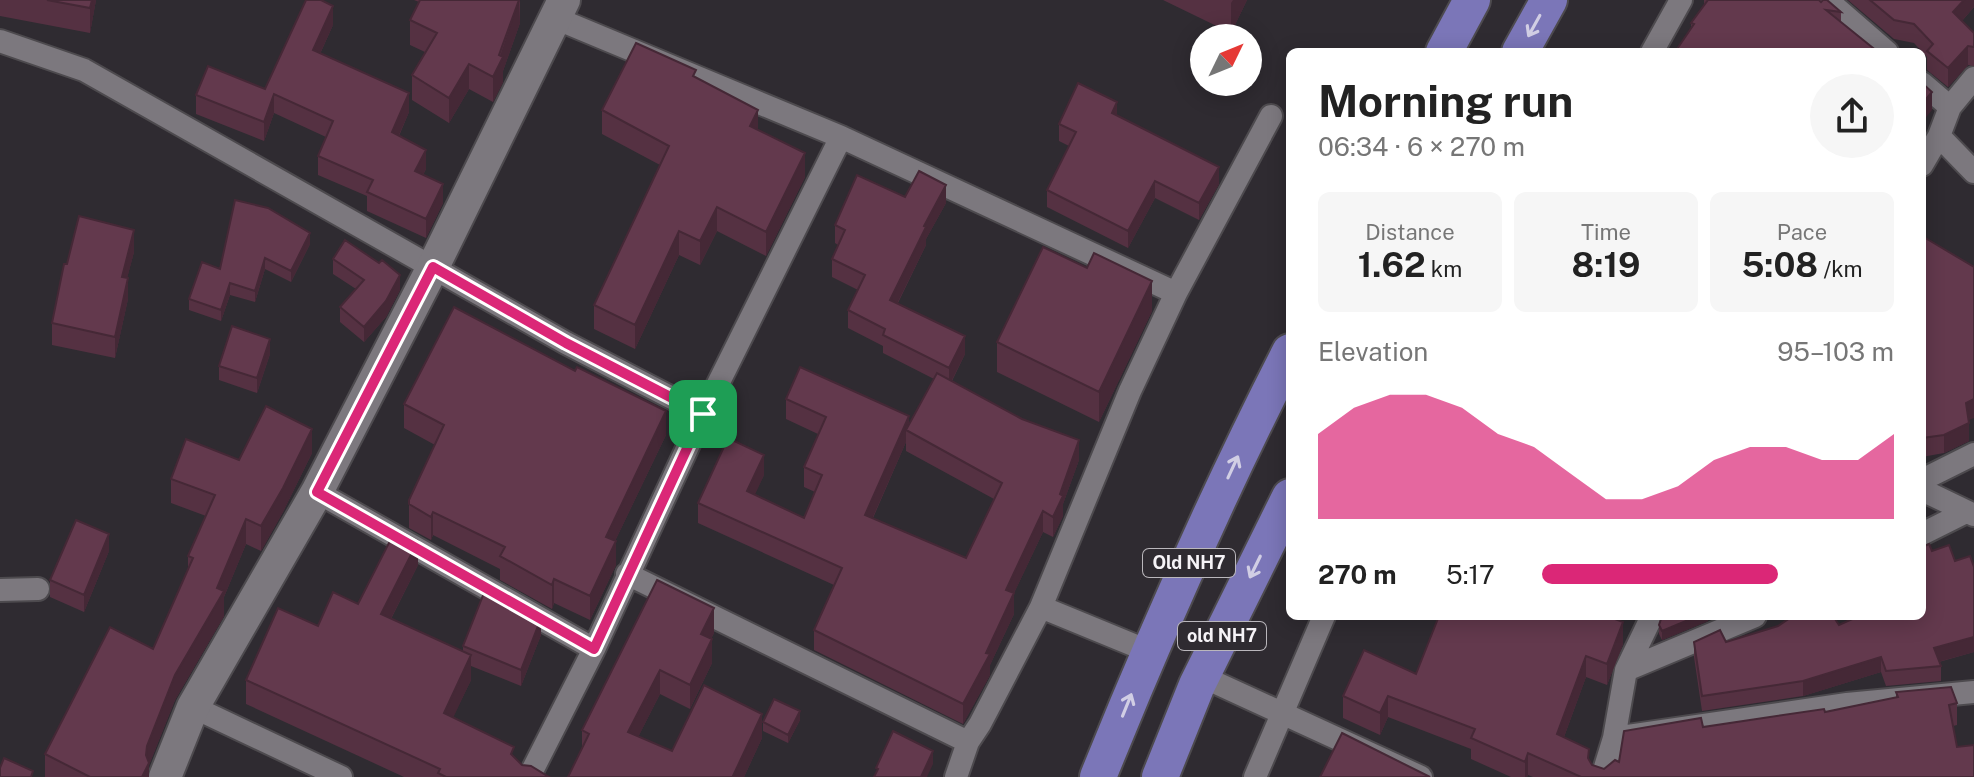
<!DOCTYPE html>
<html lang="en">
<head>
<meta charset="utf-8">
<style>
	body { margin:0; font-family:"Public Sans",sans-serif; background:#f6f6f6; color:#222; height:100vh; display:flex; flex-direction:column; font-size:30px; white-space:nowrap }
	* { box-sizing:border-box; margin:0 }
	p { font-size:26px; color:#767676 }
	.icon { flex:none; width:44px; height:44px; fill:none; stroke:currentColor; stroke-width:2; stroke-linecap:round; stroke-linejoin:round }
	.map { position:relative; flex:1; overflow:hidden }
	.sheet { position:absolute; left:1286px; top:48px; width:640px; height:572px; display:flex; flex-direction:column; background:#fff; border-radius:12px; box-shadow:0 4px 20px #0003 }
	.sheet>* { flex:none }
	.needle { width:52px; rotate:47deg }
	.tools { position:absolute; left:1190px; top:24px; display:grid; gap:16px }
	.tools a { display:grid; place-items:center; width:72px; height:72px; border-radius:50%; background:#fff; box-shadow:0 4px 20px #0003; font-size:40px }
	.pin { position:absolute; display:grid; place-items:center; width:68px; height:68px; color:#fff; margin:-34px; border-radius:16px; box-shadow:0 4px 12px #0006 }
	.round { display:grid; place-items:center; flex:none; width:84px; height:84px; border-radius:42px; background:#f6f6f6 }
	.summary { display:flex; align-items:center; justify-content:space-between; height:136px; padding:0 32px }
	h1 { font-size:44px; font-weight:700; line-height:60px }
	.figures { display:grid; grid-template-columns:repeat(3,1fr); gap:12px; height:136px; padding:8px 32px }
	.figures div { display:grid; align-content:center; border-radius:12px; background:#f6f6f6; text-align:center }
	.figures b { font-size:34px; font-weight:700 }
	.figures small { font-size:22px; font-weight:400 }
	.figures p { font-size:22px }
	.chart { height:224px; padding:16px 32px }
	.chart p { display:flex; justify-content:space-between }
	.chart svg { width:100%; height:144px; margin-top:8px; fill:#db2777; opacity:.7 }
	ul { padding:0 32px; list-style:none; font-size:26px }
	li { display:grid; grid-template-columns:128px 96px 1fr; align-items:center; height:60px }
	li i { height:20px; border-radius:10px; background:#db2777 }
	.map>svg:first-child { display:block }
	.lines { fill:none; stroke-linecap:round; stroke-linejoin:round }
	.street-casing { stroke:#4d4a4e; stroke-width:26 }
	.secondary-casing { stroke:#4d4a4e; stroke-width:36 }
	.primary-casing { stroke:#4d4a4e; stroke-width:40 }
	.street { stroke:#7c787e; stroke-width:22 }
	.secondary { stroke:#7c787e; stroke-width:32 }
	.primary { stroke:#7b76b8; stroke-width:36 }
	.wall { fill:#553142; fill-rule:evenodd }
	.shaded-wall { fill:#452836 }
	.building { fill:#63394d; stroke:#452836; stroke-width:2 }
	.oneway { stroke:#d1cee4 }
	.route-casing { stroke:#fff; stroke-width:16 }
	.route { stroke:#db2777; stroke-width:10 }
	.labels { text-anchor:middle; stroke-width:8; stroke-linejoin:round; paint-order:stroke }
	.shield { fill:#2f2b31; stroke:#bab7bc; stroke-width:2 }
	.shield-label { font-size:18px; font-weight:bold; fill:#f6f3f7 }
</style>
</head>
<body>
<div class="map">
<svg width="1974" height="777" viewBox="0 0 1974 777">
	<rect width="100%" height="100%" fill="#2f2b31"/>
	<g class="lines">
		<defs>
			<path id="street" d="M1827 0 1887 52
				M555 18 841 137 1176 293
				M0 41 84 70 566 343 703 414
				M1652 52 1681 0
				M1922 83 1950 107
				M1939 136 1974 172
				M1922 165 1939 136 1950 107 1974 78
				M1922 480 1974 454
				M1922 490 1974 515
				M317 492 594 649
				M1922 534 1966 512
				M627 574 968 742
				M0 590 38 589
				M1041 607 1148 651
				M1626 670 1755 616
				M1201 676 1421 777
				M193 707 341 777
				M1614 738 1847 704 1974 692
				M529 777 594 649 703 414 841 137
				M956 777 968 742 980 724 1041 607 1130 391 1176 293 1271 116
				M1255 777 1324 616
				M1602 777 1614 738 1626 670 1652 616"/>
			<path id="secondary" d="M165 777 193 707 317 492 433 267 564 0"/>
			<path id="primary" d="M1444 52 1472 0
				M1520 52 1549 0
				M1098 777C1156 633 1219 491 1290 352
				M1160 777 1197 685 1290 497"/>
		</defs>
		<use href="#street" class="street-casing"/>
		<use href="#secondary" class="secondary-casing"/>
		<use href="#primary" class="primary-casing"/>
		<use href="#street" class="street"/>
		<use href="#secondary" class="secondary"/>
		<use href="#primary" class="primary"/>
	</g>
	<path class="wall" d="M0 0H96L90 33 0 16Z
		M414 0H520V23L503 71V82L493 102 469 89 449 123 412 100V75L425 52 410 45V20L419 2Z
		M1163 0H1247L1231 33Z
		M1704 0H1819L1841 12V22L1691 28V23L1704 6Z
		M1848 0H1974V7L1962 21 1974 33V66L1968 65 1948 87 1927 70V57L1914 43 1894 39Z
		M333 25 320 54 409 112 399 136 426 169 423 175 443 203 426 238 367 211V196L318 175V156L326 137 274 113 264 141 196 114V95L265 89Z
		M696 78 758 130 805 177 766 256 717 231 700 265 679 255 635 349 594 329V305L660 165 602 134V110Z
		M1117 115 1219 184 1199 220 1155 198 1128 248 1047 207V190L1069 146 1059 141V124Z
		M905 197 946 203 926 239V245L898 303 965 354 952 381 1079 460 1063 504V516L1053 537 1043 532 1014 593V614L990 665V675L963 724 814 650V630L834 585 698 523V503L764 475 754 495 804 518 815 492 804 487V467L818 434 786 419V399L909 426 934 379 883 353V346L848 328V310L858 290 832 277V259L838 245 835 243V225ZM906 442V451L994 499 966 558 873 518Z
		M1922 236 1969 420V441L1944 453 1922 457Z
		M310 244 291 282 265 269 255 302 230 295 221 321 189 310V299L220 269Z
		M134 252 127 278 128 299 115 358 52 345V323L67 264Z
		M333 259 400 290 386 317 364 342 340 322V307L356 289 333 274Z
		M1152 311 1099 422 997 372V342Z
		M270 354 257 393 219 380V366Z
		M404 404 666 435 615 541 616 565 590 620 554 603 552 609 500 580V569L433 535 431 540 409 528V500L435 445 404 428Z
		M312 453 283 512 261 551 246 544 224 597V616L175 700 149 765V777H45V754L153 649 188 570V556L206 516 171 503V479L239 460Z
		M109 551 84 612 50 597V580Z
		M418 565 391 619 463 652V646L541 635 521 686 471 666V680L453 717 514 757 522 765 549 777H404L246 704V680L318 626 358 604Z
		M657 580 714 633 711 639 712 663 690 709 660 694 638 737 672 751 762 738 744 777H568L582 748V730Z
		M1432 616H1607L1623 644 1607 685 1586 677 1564 737 1589 760 1592 765 1604 769 1619 762 1703 727 1825 712 1896 698V692L1957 703V725L1953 726 1957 747 1974 777H1533L1528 775 1527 777H1511L1471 759V749L1388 717 1380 735 1343 718V696L1416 674 1438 619Z
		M1708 616V621L1662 640 1659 634V625Z
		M1839 625 1974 652 1939 662 1941 666V681L1886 686 1881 672 1803 696 1702 711 1694 657V642H1726Z
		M800 720 788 743 763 731V722Z"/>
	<path class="shaded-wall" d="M92 0H96L90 33V8Z
		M519 0 520 23 503 71V82L493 102V77Z
		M1233 0H1247L1231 33V3Z
		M1964 0H1974V7L1953 31V12Z
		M333 6V25L313 69V50Z
		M1968 46V65L1948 87V68Z
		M469 64V89L449 123V98Z
		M1932 92V110L1922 122V104Z
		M409 93V112L392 151V132Z
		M274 94V113L264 141V122Z
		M1117 102V119L1112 113Z
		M758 110V134L750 126Z
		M426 150V169L415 190V171Z
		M805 153V177L766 256V232Z
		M1219 167V184L1199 220V203Z
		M1155 181V198L1128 248V231Z
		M443 184V203L426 238V219Z
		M946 185V203L926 239V245L890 318V300L924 226Z
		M717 207V231L700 265V241Z
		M134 230V252L122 298V277Z
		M679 231V255L635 349V325Z
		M310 233V244L291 282V271Z
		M265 258V269L255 302V291Z
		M400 275V290L386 317 364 342V327Z
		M128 278V299L115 358V337Z
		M1152 281V311L1099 422V392Z
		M230 283V295L221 321V310Z
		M965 336V354L949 386V368Z
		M270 339V354L257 393V378Z
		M1974 399V418L1966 421V403Z
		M666 411V435L606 560V537Z
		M909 416V432L906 430V442L865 535V515Z
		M1969 423V441L1944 453V435Z
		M312 429V453L283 512 261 551V526Z
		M1079 440V460L1063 504V516L1053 537V517Z
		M764 455V475L747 512V491Z
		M1043 511V532L1006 610V590Z
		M433 512V535L431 540V517Z
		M246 519V544L224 597V616L175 700 149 765V777H142L147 746 175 675 217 588Z
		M109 534V551L84 612V595Z
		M418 541V565L381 638V614Z
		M616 541V565L590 620V596Z
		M554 579V603L552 609V585Z
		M1014 593V614L990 665V675L963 724V704Z
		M714 608V633L701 658V634Z
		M1698 616H1708V621L1662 640V631Z
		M541 618V635L521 686V670Z
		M1623 622V644L1607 685V664Z
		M1974 637V652L1934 663V648Z
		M712 639V663L690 709V685Z
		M471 655V680L444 737V713Z
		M1586 656V677L1557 756V734Z
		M1881 657V672L1803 696V681Z
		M660 670V694L628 757V732Z
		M1388 696V717L1380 735V713Z
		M800 711V720L788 743V735Z
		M762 714V738L744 777H733Z
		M933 751V764L927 777H921Z
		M1528 753V775L1527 777H1525V762Z"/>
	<path class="building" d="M47 0H92L90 8Z
		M306 0H321L333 6 313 50 409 93 392 132 426 150 415 171 443 184 426 219 367 192 373 180 318 156 333 121 274 94 264 122 196 95 208 66 265 89Z
		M420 0H519L499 55 503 57 493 77 469 64 449 98 412 75 437 33 410 20Z
		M1708 0H1819L1821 2 1823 0H1827L1841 12 1826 10 1878 52H1675L1694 24 1691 23Z
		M1870 0H1964L1953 12 1974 33V47L1968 46 1948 68 1927 51 1933 44 1914 24 1894 20Z
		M636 43 696 70 693 76 758 110 750 126 805 153 766 232 717 207 700 241 679 231 635 325 594 305 669 146 602 110Z
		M1078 83 1117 102 1112 113 1219 167 1199 203 1155 181 1128 231 1047 190 1076 132 1059 124Z
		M1922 83 1932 92 1922 104Z
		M919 171 946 185 924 226 926 227 890 300 965 336 949 368 883 335 885 329 848 310 865 275 832 259 845 230 835 225 857 175 905 197Z
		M235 200 268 208 310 233 291 271 265 258 255 291 230 283 221 310 189 299 202 262 220 269Z
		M79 216 134 230 122 277 128 278 115 337 52 323 64 264H67Z
		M1922 236 1974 267V399L1966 403 1969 423 1944 435 1922 438Z
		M345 240 379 263 382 260 400 275 386 301 364 327 340 307 364 280 333 259Z
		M1043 247 1087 268 1094 253 1152 281 1099 392 997 342Z
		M454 307 575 371 577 367 666 411 606 537 616 541 590 596 554 579 552 585 500 556 505 547 433 512 431 517 409 504V500L444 425 404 404Z
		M232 326 270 339 257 378 219 366Z
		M800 367 909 416 865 515 966 558 1002 483 906 430 937 373 1022 419 1079 440 1060 494 1063 496 1062 498 1053 517 1043 511 1006 590 1014 593 986 653 990 654 963 704 814 630 842 568 698 503 728 438 764 455 747 491 804 518 822 475 804 467 826 417 786 399Z
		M266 406 312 429 283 488 261 526 246 519 217 588 224 591 175 675 147 746 146 755 149 763 142 777H90L45 754 110 627 153 649 193 558 188 556 215 495 171 479 186 439 239 460Z
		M76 520 109 534 84 595 50 580Z
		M396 529 418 541 381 614 471 655 444 713 514 747 511 754 522 765 531 766 549 777H446L438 773 440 769 246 680 278 608 318 626 333 592 358 604Z
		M1929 544 1932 551 1949 545 1955 561 1970 556 1974 567V637L1934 648 1941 666 1886 671 1881 657 1803 681 1702 696 1694 642 1720 630 1726 642 1778 626 1793 616H1833L1839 625 1859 616H1922V547Z
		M657 580 714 608 701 634 712 639 690 685 660 670 628 732 672 751 704 685 762 714 733 776 736 777H568L589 734 582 730Z
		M488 589 541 618 521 670 463 646 484 593 486 594Z
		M1439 616H1607L1623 622 1607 664 1586 656 1557 734 1589 749 1588 758 1592 765 1604 769 1615 760 1619 762 1624 731 1701 718 1703 727 1824 709 1825 712 1898 697 1896 692 1951 687 1957 703 1949 705 1957 747 1974 745V777H1581L1528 753 1525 762 1471 738 1475 729 1388 696 1380 713 1343 696 1364 650 1416 674Z
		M1662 616H1698L1662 631 1659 625Z
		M774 699 800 711 788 735 763 722Z
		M893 731 933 751 921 777H874L878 769 876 768Z
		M1342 733 1430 777H1320Z
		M4 758 33 771 31 777H0V768Z"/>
	<defs><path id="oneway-shaft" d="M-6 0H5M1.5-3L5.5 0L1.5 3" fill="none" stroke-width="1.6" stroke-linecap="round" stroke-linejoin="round" transform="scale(2)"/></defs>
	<g class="oneway">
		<use href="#oneway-shaft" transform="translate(1534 26) rotate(119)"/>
		<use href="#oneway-shaft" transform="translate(1233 467) rotate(-65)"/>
		<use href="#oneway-shaft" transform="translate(1255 567) rotate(116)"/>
		<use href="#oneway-shaft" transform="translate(1127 705) rotate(-68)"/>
	</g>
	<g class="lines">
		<defs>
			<path id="route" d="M433 267 566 343 703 414 594 649 317 492Z"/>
		</defs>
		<use href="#route" class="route-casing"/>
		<use href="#route" class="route"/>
	</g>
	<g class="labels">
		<g class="shield">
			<rect x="1143" y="549" width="92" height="28" rx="6"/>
			<rect x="1178" y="622" width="88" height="28" rx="6"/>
		</g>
		<g class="shield-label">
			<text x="1189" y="569">Old NH7</text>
			<text x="1222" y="642">old NH7</text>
		</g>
	</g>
</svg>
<div class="tools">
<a><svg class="needle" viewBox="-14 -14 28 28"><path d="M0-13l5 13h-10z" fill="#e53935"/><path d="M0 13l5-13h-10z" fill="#767676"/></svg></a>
</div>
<div class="pin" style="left:703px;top:414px;background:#1e9e55"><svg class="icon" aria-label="arrive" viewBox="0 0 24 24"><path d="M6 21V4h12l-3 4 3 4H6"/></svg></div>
<section class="sheet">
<div class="summary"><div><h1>Morning run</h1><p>06:34 · 6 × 270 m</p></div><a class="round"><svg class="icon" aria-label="share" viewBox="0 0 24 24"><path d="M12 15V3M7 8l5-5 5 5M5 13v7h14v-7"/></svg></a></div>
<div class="figures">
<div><p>Distance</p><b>1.62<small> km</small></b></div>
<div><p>Time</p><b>8:19</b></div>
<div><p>Pace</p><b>5:08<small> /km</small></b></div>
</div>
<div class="chart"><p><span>Elevation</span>95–103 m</p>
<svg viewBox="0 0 160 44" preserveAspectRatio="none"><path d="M0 44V18L10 10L20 6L30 6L40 10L50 18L60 22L70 30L80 38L90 38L100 34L110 26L120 22L130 22L140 26L150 26L160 18V44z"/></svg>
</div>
<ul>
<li><b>270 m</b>5:17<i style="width:67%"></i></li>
</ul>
</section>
</div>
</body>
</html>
